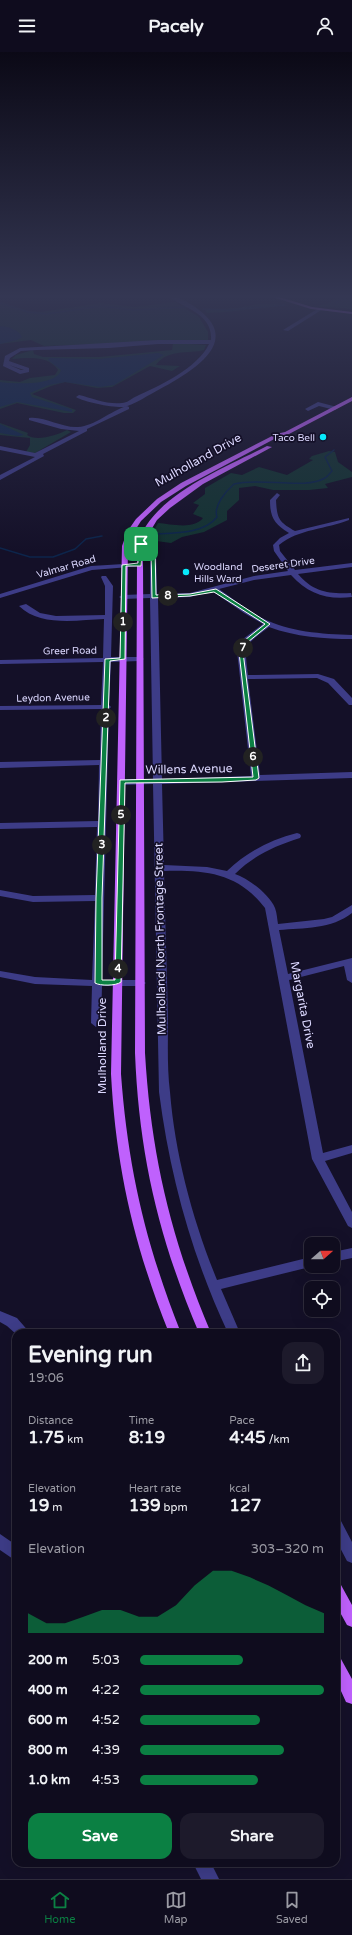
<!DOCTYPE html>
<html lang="en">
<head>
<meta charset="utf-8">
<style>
	body { margin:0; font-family:"Varela Round",sans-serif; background:#1d1a2b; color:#f1f3f6; height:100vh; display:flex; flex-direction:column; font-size:15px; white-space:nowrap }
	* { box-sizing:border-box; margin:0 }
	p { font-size:13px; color:#9b9ba4 }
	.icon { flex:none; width:22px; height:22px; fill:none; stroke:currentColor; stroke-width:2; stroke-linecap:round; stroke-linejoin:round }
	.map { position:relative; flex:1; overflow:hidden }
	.details { position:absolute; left:12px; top:1277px; width:328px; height:538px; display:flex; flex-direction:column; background:#0f0c1e; border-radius:12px; box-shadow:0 4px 16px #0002,0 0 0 1px #2f2c3c }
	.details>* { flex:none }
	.needle { width:26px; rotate:69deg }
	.controls { position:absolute; left:304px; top:1185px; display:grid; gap:8px }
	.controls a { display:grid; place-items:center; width:36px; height:36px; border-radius:8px; background:#0f0c1e; box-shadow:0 4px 16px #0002,0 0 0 1px #2f2c3c; font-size:20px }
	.pin { position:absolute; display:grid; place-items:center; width:34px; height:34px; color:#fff; margin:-17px; border-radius:8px; box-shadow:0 2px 6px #0006 }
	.km { position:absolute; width:20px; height:20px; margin:-10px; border-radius:50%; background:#222; color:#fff; font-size:11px; line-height:20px; text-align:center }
	.round { display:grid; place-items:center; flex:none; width:42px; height:42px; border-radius:12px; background:#1d1a2b }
	.overview { display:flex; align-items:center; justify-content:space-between; height:68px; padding:0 16px }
	h1 { font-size:22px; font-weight:800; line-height:30px }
	.stats { display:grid; grid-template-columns:repeat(3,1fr); gap:6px; height:68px; padding:4px 16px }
	.stats div { display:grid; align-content:center }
	.stats b { font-size:17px; font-weight:800 }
	.stats small { font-size:11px; font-weight:400 }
	.stats p { font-size:11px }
	.chart { height:112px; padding:8px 16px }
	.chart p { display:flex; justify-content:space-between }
	.chart svg { width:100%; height:72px; margin-top:4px; fill:#0b8043; opacity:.7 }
	.primary-button { display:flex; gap:8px; margin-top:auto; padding:8px 16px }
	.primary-button a { flex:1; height:46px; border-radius:12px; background:#0b8043; color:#fff; font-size:16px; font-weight:800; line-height:46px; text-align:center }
	.primary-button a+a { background:#1d1a2b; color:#f1f3f6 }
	ul { padding:0 16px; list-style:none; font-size:13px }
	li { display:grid; grid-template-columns:64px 48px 1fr; align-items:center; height:30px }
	li i { height:10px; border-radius:5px; background:#0b8043 }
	header { display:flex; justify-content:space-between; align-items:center; height:52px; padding:0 16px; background:#0f0c1e; font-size:18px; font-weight:800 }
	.dock { display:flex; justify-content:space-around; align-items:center; height:56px; border-top:1px solid #2f2c3c; background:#0f0c1e; font-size:11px; color:#9b9ba4 }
	.dock a { display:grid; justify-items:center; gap:2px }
	.dock .on { color:#0b8043 }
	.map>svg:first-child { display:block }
	.green { fill:#133231 }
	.water { fill:#0d254b }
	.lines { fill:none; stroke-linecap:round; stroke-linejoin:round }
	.stream { stroke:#0d254b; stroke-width:1.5 }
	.minor { fill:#3d3c87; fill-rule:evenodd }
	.major { fill:#bf61fd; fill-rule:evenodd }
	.route { fill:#0b8043; stroke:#fff; fill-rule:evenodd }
	.poi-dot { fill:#07e9fc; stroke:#141028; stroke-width:1.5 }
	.labels { text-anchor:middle; stroke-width:3.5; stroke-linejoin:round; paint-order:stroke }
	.far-poi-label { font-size:10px; fill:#dcd8ff; stroke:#141028; text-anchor:end }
	.far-street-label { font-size:10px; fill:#dcd8ff; stroke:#141028 }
	.street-label { font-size:12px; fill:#dcd8ff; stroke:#141028 }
</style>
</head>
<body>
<header><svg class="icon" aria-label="menu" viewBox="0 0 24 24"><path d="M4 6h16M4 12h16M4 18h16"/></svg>Pacely<svg class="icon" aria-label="person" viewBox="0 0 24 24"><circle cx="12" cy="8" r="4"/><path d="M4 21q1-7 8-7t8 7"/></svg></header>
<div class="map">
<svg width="352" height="1827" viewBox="0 0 352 1827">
	<rect width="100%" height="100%" fill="#141028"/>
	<path class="green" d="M332 243H352V257L316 254C323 253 333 251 336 245Z
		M0 250 29 259 41 260 101 251 135 255 175 250 199 265 208 280V288L44 294 31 288 0 292Z
		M259 252H277L280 254 227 260 207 261 205 258 236 256Z
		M173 291 206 293 204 298C188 302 167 297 156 313L180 314 172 319 150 314 112 335 97 336 65 330 51 334 32 342 73 357 76 358 73 361H64L17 351 0 357V328L20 330 30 326 55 323 58 318C48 303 28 306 12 307L16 303 33 298 34 302 43 305H100L172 298Z
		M0 371 28 381 27 383C36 390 58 383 67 378L71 380 35 401 26 400 30 393V386L0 383Z
		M329 399 335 400 338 410 352 420V425L325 432 328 436 309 438H273L255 434 239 436V448L227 459V468L204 480 182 485 171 491 156 489 151 483 158 471C171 472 194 478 203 466L193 462 199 453 193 451 205 442V436L231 421 242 423 259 415 287 423 313 408 309 407 312 404Z"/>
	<path class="water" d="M0 274C9 275 18 277 22 285L17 288 0 292Z
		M158 301 164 303 114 333 100 335 65 330 49 333 30 341 32 345 68 356 72 358V360L17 350 0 355V330C14 332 57 334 61 318L48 308 50 306 99 307Z
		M0 372 24 383 18 384 0 381Z"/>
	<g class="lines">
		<path class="stream" d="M0 251 28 260 46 262 101 254 133 258 186 255
			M336 251 342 246 352 244
			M203 257 229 258 285 253
			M154 482C174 481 204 482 217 465 213 454 226 439 234 432 260 425 305 438 325 426 328 424 330 421 332 419L325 405 334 398
			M0 496 30 505H53L75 497 86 487 102 484"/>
		<path class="minor" d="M166 243C177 243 190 251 199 258 243 291 189 321 160 337 150 342 134 353 124 355 114 356 84 350 76 345L79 343C92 346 108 353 122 351 127 351 131 347 135 345 159 334 198 316 209 292H158L109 296 37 298 21 299 10 306 9 309 29 316V320L20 322 3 314 5 304 20 296 158 288H211C213 261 183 256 166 243ZM9 313 24 318H21Z
			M319 256 323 257 288 279 283 278Z
			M318 350 337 355 338 356 335 358 319 354 308 359 305 357Z
			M127 354 129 355V357L87 377V379L43 402 44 404 0 428V423L35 405 0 398V394L35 401 79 379 61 377 29 368V366C45 364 61 376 78 375 95 374 110 359 127 354Z
			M277 441 280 443 276 448C277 467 279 470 295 479L349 466V468C327 477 298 477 279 493L280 499 295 518 352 511V515L298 522C313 540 329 542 351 541L352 545C327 548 308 542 291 523L254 528 219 537C233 547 247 558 262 566 290 580 321 582 352 583V587C324 587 296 585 269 575 244 594 244 591 248 623L318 622 334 627 352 646V653H349L328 631 317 626 248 627 260 723 352 720V726L162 732 164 813 207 815 227 819C247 800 270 788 297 781L300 782 301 784 300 786C275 794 254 803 235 822 249 827 269 842 275 856 277 861 277 867 278 872L324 867 332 865 352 853V861C332 877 303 876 279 878L288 922 352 906V931L347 928 344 914 289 928 323 1101 352 1093V1101L325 1109 352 1160V1176L348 1174 312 1107 265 856C238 821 206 818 164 819 165 868 167 918 168 967 168 991 167 1016 170 1040 175 1103 193 1169 217 1228L311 1205V1214H314L221 1237 240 1281H228C192 1204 170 1125 159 1040L153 732 122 733 118 730 122 727H153L150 546 123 547 119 545 123 543 150 542V496L139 493 138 492C143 488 152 491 156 495L157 542 190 541 254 524 288 519 274 499 273 493 280 486 289 481C274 472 270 465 270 448ZM212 539 244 561 263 572 243 587 237 599 251 724 162 727 158 546 190 545Z
			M140 511 142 512V514L92 518 0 546V542L91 514Z
			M102 524H106L113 534 111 605H140L144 607 140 609 111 610 109 653 111 655 109 657 102 928H141L146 931 141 934H102L101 971 96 975 91 971 92 934 35 932 0 925V919L35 925 92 928 95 849 33 850 0 844V838L33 844 95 843 97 775 0 777V771L98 769 99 713 0 716V710L100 708 101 657 0 658V654L101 653 103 610 0 612V608L103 606 104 567C78 568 40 575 19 554L26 552 40 561 56 564 105 563V534L101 525Z
			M352 1196V1206L333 1210V1200Z
			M0 1259 17 1266 30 1281 16 1282 7 1274 0 1270Z
			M336 1467 341 1469 352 1490V1511L347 1509 336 1488Z
			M0 1482 16 1493V1509L0 1498Z
			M193 1811H211L219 1827H201Z"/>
		<path class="major" d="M266 243H273L312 255 352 260V262L311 257Z
			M352 345V349L289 382 280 384 186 434 161 450 141 469 134 480 128 494 121 1022C128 1117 146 1193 181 1281H169C134 1194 116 1116 111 1022L122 494 127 480 136 467 157 447 181 431 276 382 285 380Z
			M267 394 272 395 203 432 170 456 157 468 148 483 143 507 145 1001C151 1103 171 1187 211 1281H199C159 1187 139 1103 135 1001L137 507C137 499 138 490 141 483 161 440 227 415 267 394Z
			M336 1531 341 1533 352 1553V1575L347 1573 336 1553Z
			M336 1604 341 1607 352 1627V1652L346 1650 336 1628Z"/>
	</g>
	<linearGradient id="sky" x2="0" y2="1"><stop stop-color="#0b0916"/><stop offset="0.49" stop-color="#343753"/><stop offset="1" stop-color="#343753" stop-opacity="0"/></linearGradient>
	<rect width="352" height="499" fill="url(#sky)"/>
	<path class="route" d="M141 490 151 492 155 495 156 543 190 542 216 537 270 572 248 590 243 600 259 726 256 728 222 730 125 731 121 930C116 934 100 934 95 931L96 846 105 607 120 606 122 513 138 511 139 492ZM143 493 151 496 152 546 190 544 214 540 265 572 245 588 239 600 253 725 120 728 115 928H102V846L110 609 125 607 126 514H141Z"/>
	<g class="poi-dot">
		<circle cx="323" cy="385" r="4"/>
		<circle cx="186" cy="520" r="4"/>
	</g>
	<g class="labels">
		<g class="far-poi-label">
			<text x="315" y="389">Taco Bell</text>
			<text x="194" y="518" text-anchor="start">Woodland<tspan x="194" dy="12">Hills Ward</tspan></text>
		</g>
		<g class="far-street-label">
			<text transform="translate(283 512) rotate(-8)" y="4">Deseret Drive</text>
			<text transform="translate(66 514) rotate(-16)" y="4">Valmar Road</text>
			<text transform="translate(70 598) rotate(-1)" y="4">Greer Road</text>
			<text transform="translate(53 645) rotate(-1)" y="4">Leydon Avenue</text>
		</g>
		<g class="street-label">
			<text transform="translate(198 408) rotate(-29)" y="4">Mulholland Drive</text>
			<text transform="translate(189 717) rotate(-1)" y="4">Willens Avenue</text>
			<text transform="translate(160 887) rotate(-91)" y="4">Mulholland North Frontage Street</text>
			<text transform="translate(303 953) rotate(79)" y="4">Margarita Drive</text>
			<text transform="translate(102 994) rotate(-90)" y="4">Mulholland Drive</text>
		</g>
	</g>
</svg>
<div class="controls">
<a><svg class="needle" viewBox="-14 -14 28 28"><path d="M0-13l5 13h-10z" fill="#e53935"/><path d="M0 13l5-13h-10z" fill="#9b9ba4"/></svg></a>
<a><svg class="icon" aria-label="locate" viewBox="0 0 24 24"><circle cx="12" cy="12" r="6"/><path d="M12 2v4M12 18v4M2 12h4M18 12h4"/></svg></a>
</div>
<div class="pin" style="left:141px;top:492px;background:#1e9e55"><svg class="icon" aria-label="arrive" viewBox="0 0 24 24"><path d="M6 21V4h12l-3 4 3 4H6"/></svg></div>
<b class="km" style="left:123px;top:570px">1</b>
<b class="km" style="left:106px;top:666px">2</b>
<b class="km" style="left:102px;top:793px">3</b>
<b class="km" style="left:118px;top:917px">4</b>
<b class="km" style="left:121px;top:763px">5</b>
<b class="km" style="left:253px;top:705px">6</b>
<b class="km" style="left:243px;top:596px">7</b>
<b class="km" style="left:168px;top:544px">8</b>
<section class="details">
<div class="overview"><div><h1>Evening run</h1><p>19:06</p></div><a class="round"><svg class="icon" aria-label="share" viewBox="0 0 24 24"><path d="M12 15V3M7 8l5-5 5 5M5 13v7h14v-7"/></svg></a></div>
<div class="stats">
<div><p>Distance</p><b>1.75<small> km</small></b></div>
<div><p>Time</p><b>8:19</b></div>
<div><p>Pace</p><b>4:45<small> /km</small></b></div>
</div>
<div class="stats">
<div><p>Elevation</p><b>19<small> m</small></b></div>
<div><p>Heart rate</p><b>139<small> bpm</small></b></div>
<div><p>kcal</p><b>127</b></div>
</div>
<div class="chart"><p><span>Elevation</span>303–320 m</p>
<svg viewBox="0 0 160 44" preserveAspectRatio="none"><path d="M0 44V32L10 38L20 38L30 34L40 30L50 30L60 34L70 34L80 27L90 15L100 6L110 6L120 10L130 15L140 21L150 27L160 32V44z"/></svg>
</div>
<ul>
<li><b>200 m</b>5:03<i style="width:56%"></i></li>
<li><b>400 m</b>4:22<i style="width:100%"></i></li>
<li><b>600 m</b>4:52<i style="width:65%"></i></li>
<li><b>800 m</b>4:39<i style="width:78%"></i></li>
<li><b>1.0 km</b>4:53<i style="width:64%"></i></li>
</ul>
<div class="primary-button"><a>Save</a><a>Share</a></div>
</section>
</div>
<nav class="dock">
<a class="on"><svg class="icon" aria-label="home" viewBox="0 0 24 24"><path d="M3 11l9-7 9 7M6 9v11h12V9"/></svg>Home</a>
<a><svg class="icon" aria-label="map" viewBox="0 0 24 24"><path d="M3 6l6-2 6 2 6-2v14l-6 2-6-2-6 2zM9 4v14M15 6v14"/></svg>Map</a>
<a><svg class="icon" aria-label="saved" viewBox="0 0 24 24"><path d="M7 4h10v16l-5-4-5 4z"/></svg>Saved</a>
</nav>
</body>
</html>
